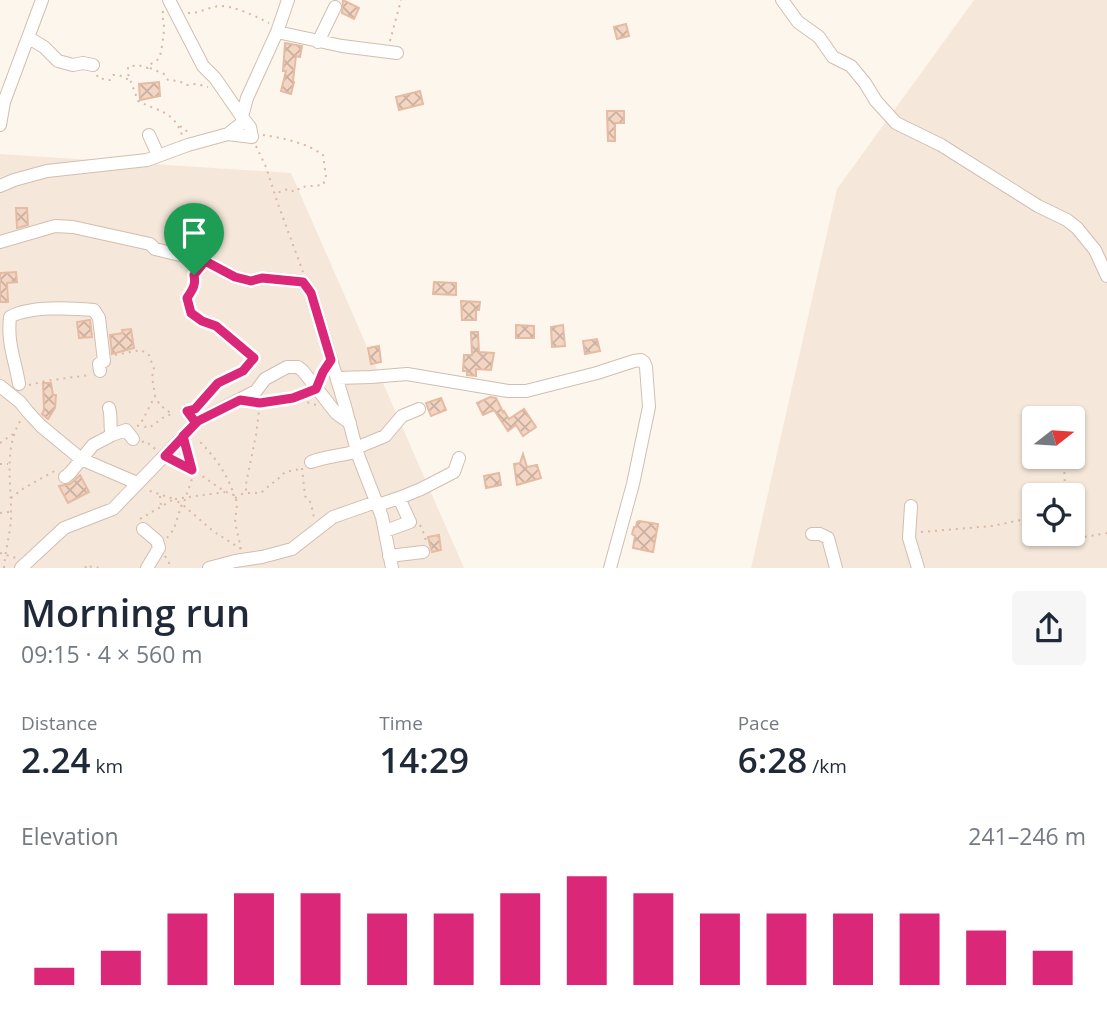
<!DOCTYPE html>
<html lang="en">
<head>
<meta charset="utf-8">
<style>
	body { margin:0; font-family:"Open Sans",sans-serif; background:#f6f6f7; color:#1f2937; height:100vh; display:flex; flex-direction:column; font-size:26px; white-space:nowrap }
	* { box-sizing:border-box; margin:0 }
	p { font-size:23px; color:#747a83 }
	.icon { flex:none; width:38px; height:38px; fill:none; stroke:currentColor; stroke-width:2; stroke-linecap:round; stroke-linejoin:round }
	.map { position:relative; height:568px; overflow:hidden }
	.details { display:flex; flex-direction:column; background:#fff; flex:1 }
	.details>* { flex:none }
	.needle { width:46px; rotate:73deg }
	.controls { position:absolute; left:1022px; top:406px; display:grid; gap:14px }
	.controls a { display:grid; place-items:center; width:63px; height:63px; border-radius:7px; background:#fff; box-shadow:0 2px 5px #0004; font-size:35px }
	.pin { position:absolute; display:grid; place-items:center; width:60px; height:60px; color:#fff; margin:-72px -30px; border-radius:50% 50% 50% 0; rotate:-45deg; box-shadow:0 0 7px #0007 }
	.pin .icon { rotate:45deg }
	.round { display:grid; place-items:center; flex:none; width:74px; height:74px; border-radius:7px; background:#f6f6f7 }
	.headline { display:flex; align-items:center; justify-content:space-between; height:119px; padding:0 21px }
	h1 { font-size:38px; font-weight:600; line-height:52px }
	.stats { display:grid; grid-template-columns:repeat(3,1fr); gap:10px; height:119px; padding:7px 21px }
	.stats div { display:grid; align-content:center }
	.stats b { font-size:35px; font-weight:600 }
	.stats small { font-size:19px; font-weight:400 }
	.stats p { font-size:19px }
	.chart { height:196px; padding:14px 21px }
	.chart p { display:flex; justify-content:space-between }
	.chart svg { width:100%; height:126px; margin-top:7px; stroke:#db2777; stroke-width:6 }
	.map>svg:first-child { display:block }
	.residential { fill:#f5e8da; fill-rule:evenodd }
	.building { fill:url(#building-cross-hatch); stroke:#e6bba3; stroke-width:2 }
	.lines { fill:none; stroke-linecap:round; stroke-linejoin:round }
	.minor-casing { stroke:#d1beb0; stroke-width:14 }
	.path { stroke:#d9b8a5; stroke-width:2; stroke-dasharray:2 5; stroke-linecap:butt }
	.minor { stroke:#fff; stroke-width:12 }
	.route-casing { stroke:#fff; stroke-width:14 }
	.route { stroke:#db2777; stroke-width:9 }
</style>
</head>
<body>
<div class="map">
<svg width="1107" height="568" viewBox="0 0 1107 568">
	<defs>
		<pattern id="building-cross-hatch" width="8" height="8" patternUnits="userSpaceOnUse" patternTransform="scale(1.75)"><rect width="8" height="8" fill="#f3d5c3"/><path d="M0 0l8 8M0 8l8-8" fill="none" stroke="#cab0a1"/></pattern>
	</defs>
	<rect width="100%" height="100%" fill="#fdf6ec"/>
	<path class="residential" d="M974 0H1107V568H751L837 189ZM1034 418H1073V457H1034ZM1034 495H1073V534H1034Z
		M0 154 291 173 464 568H0Z"/>
	<path class="building" d="M343 0 359 8 354 19 342 13Z
		M626 24 629 36 617 39 614 27Z
		M285 43 302 46 300 57 296 56 293 81 294 82 291 94 281 91 286 71H283Z
		M159 82 160 96 140 100 139 84Z
		M420 91 423 104 399 110 396 97Z
		M607 111H624V123H615V141H608Z
		M16 208H27L28 225 17 228Z
		M16 272 17 282 7 283 8 302H0V273Z
		M434 282 456 283V295L433 294Z
		M461 301 480 302 479 310H476V320H462Z
		M90 320 92 337 79 338 77 322Z
		M516 325 534 326V338H516Z
		M563 325 565 346 552 347 551 327Z
		M131 329 134 348 112 354 110 335 123 333 122 330Z
		M471 332H478L479 352 494 353 491 370 476 369V376L467 375V371H463L464 355H472Z
		M597 339 600 351 585 354 583 341Z
		M379 346 381 362 371 364 368 348Z
		M43 383H51L53 395H56L55 408 48 419 42 414 44 410Z
		M490 397 496 398 503 412 504 411 509 419 524 409 536 427 523 436 516 425 508 431 494 410 483 415 477 403Z
		M441 398 446 410 431 416 426 403Z
		M523 454 527 467 537 465 541 478 517 485 514 464 520 463Z
		M499 473 501 485 486 488 484 476Z
		M80 475 89 492 68 503 59 486 70 484Z
		M639 521 658 524 653 552 633 548 635 536 632 534 634 527H636L637 522Z
		M439 535 441 550 432 552 428 537Z"/>
	<g class="lines">
		<defs>
			<path id="minor" d="M782 0 798 22 819 37 833 57 851 66 865 83 876 101 896 123 941 145 1038 206 1067 220 1077 228 1095 250 1107 276
				M277 32 342 46 397 53
				M29 38 44 47 58 61 73 65 83 63 93 65
				M318 42 335 7
				M0 125 4 102 42 0
				M228 134 252 137 250 127 242 117 247 98 277 32 288 0
				M149 135 158 155
				M0 186 14 180 47 171 147 160 188 145 228 134 242 123V117L215 78 203 66 169 0
				M0 242 55 226 73 227 150 244 155 249 205 261 235 277 251 281 263 278 303 282 311 293 345 406 358 455 382 517 392 568
				M337 378 371 377 407 374 508 391H526L597 373 634 361 641 360 644 362 646 367 649 407 633 484 610 568
				M19 384C15 359 7 344 10 317 29 306 72 308 94 310L99 318 104 361 99 364 100 371
				M0 386 20 402 28 412 41 426 81 459 137 483
				M187 411 196 423
				M112 435 126 430 133 439
				M356 448 385 436 402 416 419 409
				M311 462C326 456 342 456 357 451
				M65 477 70 473 93 445 112 435C109 426 112 418 109 408
				M399 498 421 489 454 472 459 458
				M378 505 399 498 410 522 385 531
				M911 506 909 538 918 568
				M143 529 157 541 159 548 147 568
				M812 534H820L828 538 836 568
				M389 556 423 552
				M21 568 64 528 113 509 198 421 256 391 265 379 287 367H298L303 371 336 413 350 423
				M209 568 235 561 262 557 292 549 333 517 376 502"/>
		</defs>
		<use href="#minor" class="minor-casing"/>
		<path class="path" d="M163 11C162 18 164 22 164 29 164 33 161 56 159 58 156 62 152 63 149 65L148 68 138 65 128 67V74L138 101C159 112 173 110 182 135
			M188 13C199 14 210 6 221 6 235 6 257 17 269 23
			M390 41 401 0
			M150 68 164 74 168 80 179 81 187 85 196 84 208 87
			M97 75 98 78 110 80 113 75H119L129 80
			M180 126 189 133
			M263 135C283 138 307 143 323 155L326 177 323 185 301 187 295 192 288 189 274 194
			M256 146 266 167 278 204 303 272
			M115 355 141 350 149 355 154 369 152 377 155 395
			M29 385 46 381 89 375
			M294 398 316 405
			M261 403 293 398 306 393
			M196 409 218 383 243 371 254 358 216 326 202 321 191 313 187 298C193 289 196 285 194 275L198 270
			M137 426 140 425 155 396 160 405 172 414 164 417 149 428 140 425
			M142 442 145 441 152 446 157 451
			M0 443 13 434
			M186 448 192 470C206 477 220 491 234 495 227 473 213 454 197 439
			M1064 458 1065 495
			M176 461 192 470 193 476 183 505 213 531 241 549
			M0 464H8
			M302 468 305 496 311 503 314 518
			M248 493H261C269 485 278 480 285 472L300 469
			M160 496 161 507
			M11 498 21 490 56 470
			M235 498 246 492V484L256 435 260 403H258
			M175 499 225 492
			M236 499 237 504 235 522 241 549
			M0 513 10 512
			M140 519 174 499 147 490
			M420 525 425 536 426 543
			M921 532 992 526 1021 520 1034 524
			M1071 534 1084 537 1107 533
			M167 538 174 529 181 506 183 505 175 500
			M0 553 16 558
			M165 556 172 568
			M4 568C5 551 10 535 11 519 12 485 3 452 20 421
			M86 568 85 566 101 568"/>
		<use href="#minor" class="minor"/>
	</g>
	<g class="lines">
		<defs>
			<path id="route" d="M194 275C196 285 193 289 187 298L191 313 202 321 216 326 254 358 243 371 218 383 195 409 187 411 196 423 165 456 192 470 183 436 198 421 240 400 260 403 293 398 316 389 323 372 331 360 311 293 303 282 262 278 251 281 235 277 205 261 194 275"/>
		</defs>
		<use href="#route" class="route-casing"/>
		<use href="#route" class="route"/>
	</g>
</svg>
<div class="controls">
<a><svg class="needle" viewBox="-14 -14 28 28"><path d="M0-13l5 13h-10z" fill="#e53935"/><path d="M0 13l5-13h-10z" fill="#747a83"/></svg></a>
<a><svg class="icon" aria-label="locate" viewBox="0 0 24 24"><circle cx="12" cy="12" r="6"/><path d="M12 2v4M12 18v4M2 12h4M18 12h4"/></svg></a>
</div>
<div class="pin" style="left:194px;top:275px;background:#1e9e55"><svg class="icon" aria-label="arrive" viewBox="0 0 24 24"><path d="M6 21V4h12l-3 4 3 4H6"/></svg></div>
</div>
<section class="details">
<div class="headline"><div><h1>Morning run</h1><p>09:15 · 4 × 560 m</p></div><a class="round"><svg class="icon" aria-label="share" viewBox="0 0 24 24"><path d="M12 15V3M7 8l5-5 5 5M5 13v7h14v-7"/></svg></a></div>
<div class="stats">
<div><p>Distance</p><b>2.24<small> km</small></b></div>
<div><p>Time</p><b>14:29</b></div>
<div><p>Pace</p><b>6:28<small> /km</small></b></div>
</div>
<div class="chart"><p><span>Elevation</span>241–246 m</p>
<svg viewBox="0 0 160 44" preserveAspectRatio="none"><path d="M5 44V38M15 44V32M25 44V19M35 44V12M45 44V12M55 44V19M65 44V19M75 44V12M85 44V6M95 44V12M105 44V19M115 44V19M125 44V19M135 44V19M145 44V25M155 44V32"/></svg>
</div>
</section>
</body>
</html>
